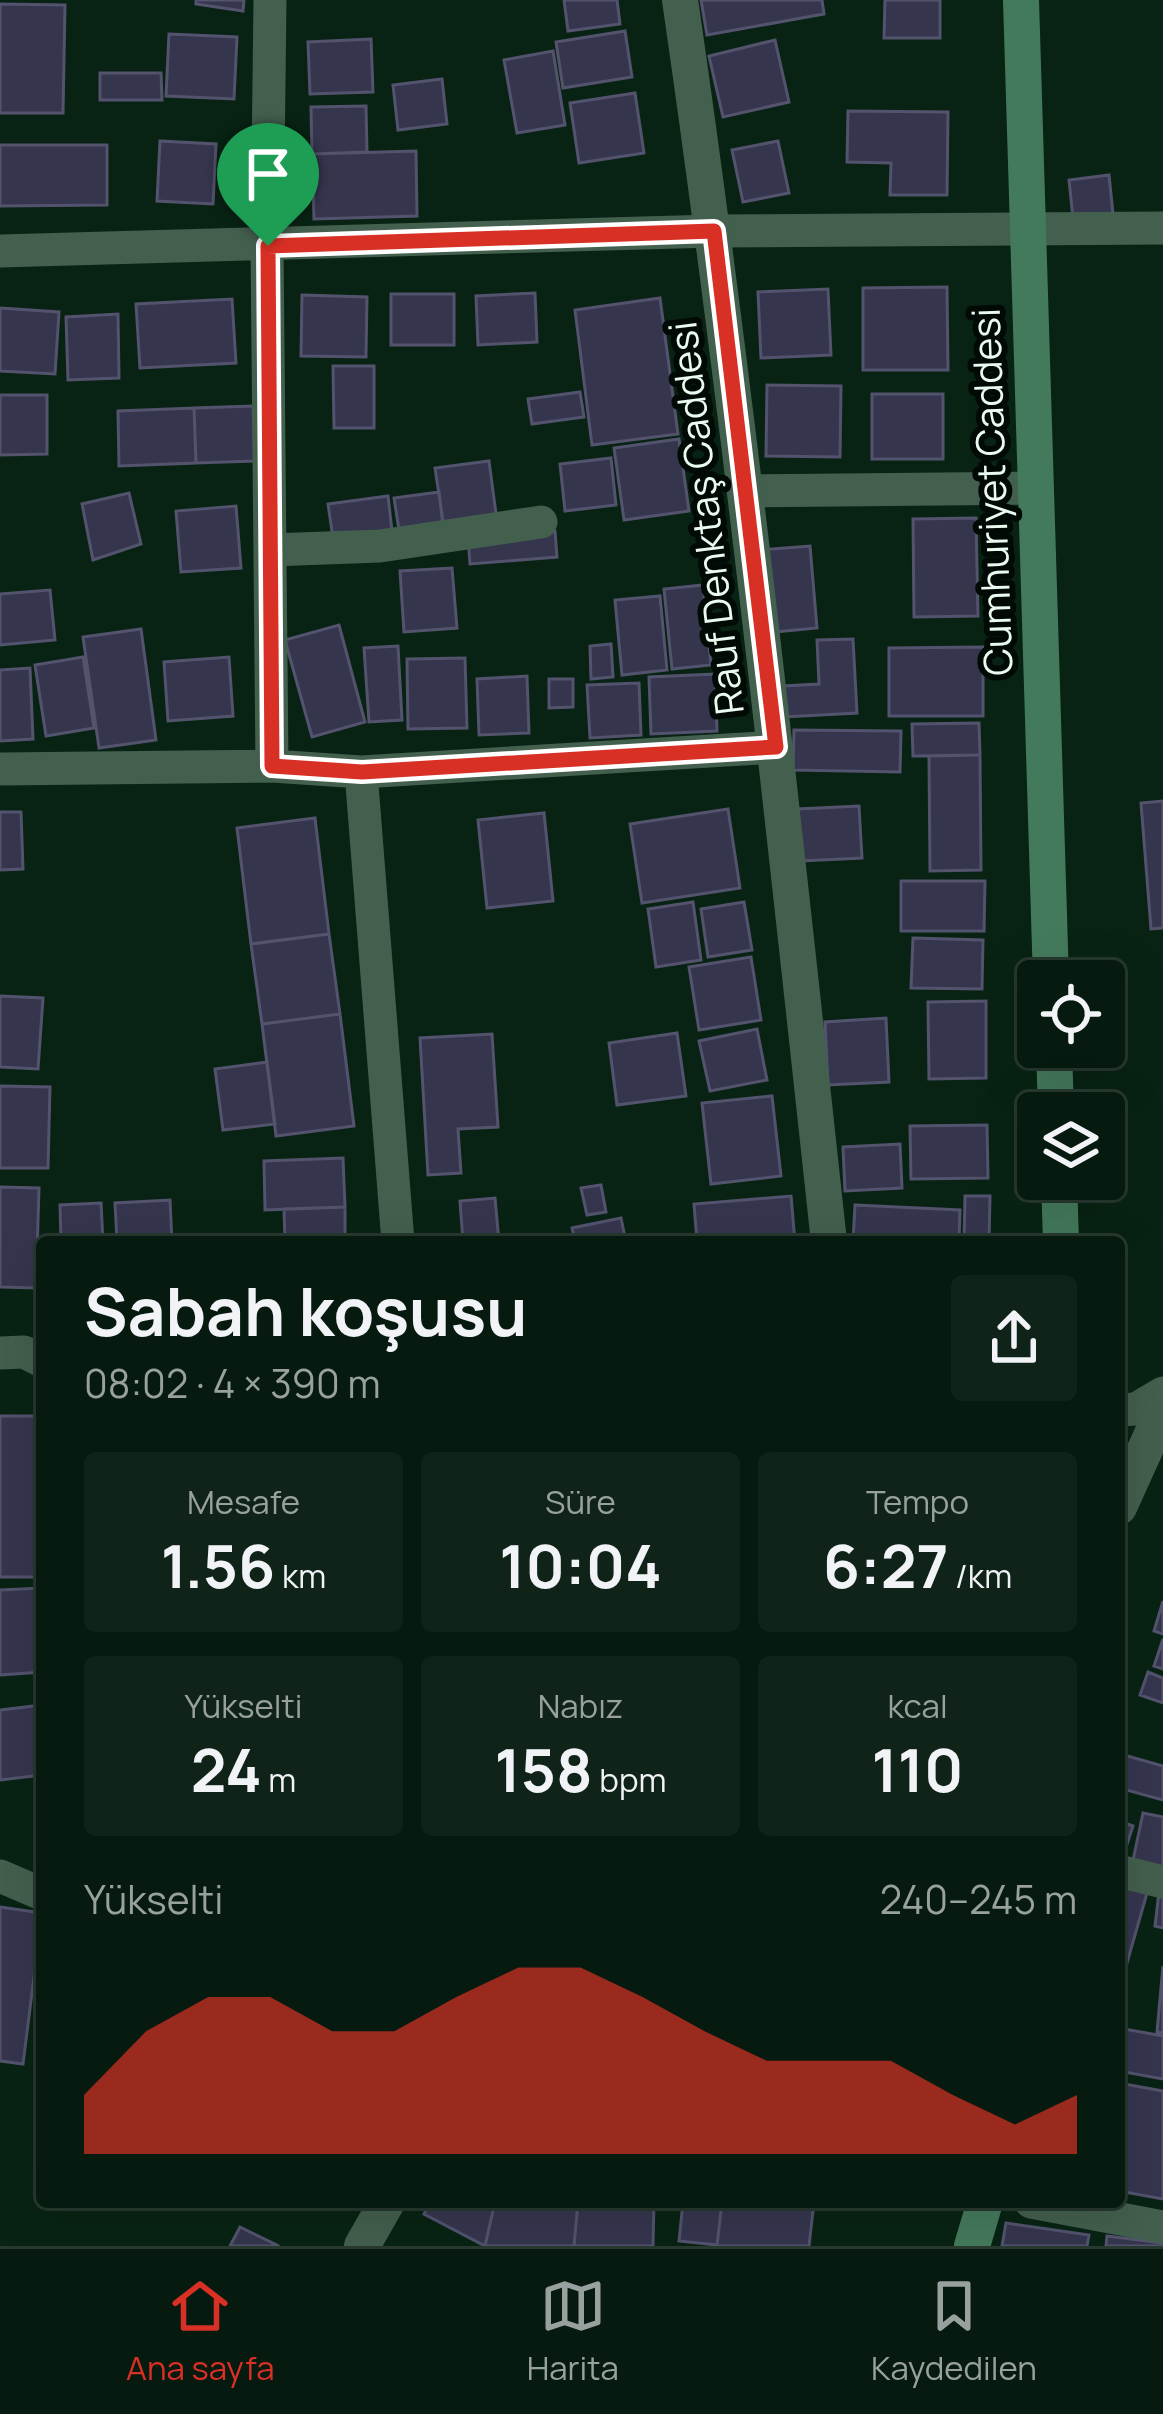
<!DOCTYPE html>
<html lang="tr">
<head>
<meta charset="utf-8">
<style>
	body { margin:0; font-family:Manrope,sans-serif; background:#0f2318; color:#f1f3f6; height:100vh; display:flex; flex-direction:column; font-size:45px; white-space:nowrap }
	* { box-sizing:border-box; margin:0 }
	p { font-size:39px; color:#98a19e }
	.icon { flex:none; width:66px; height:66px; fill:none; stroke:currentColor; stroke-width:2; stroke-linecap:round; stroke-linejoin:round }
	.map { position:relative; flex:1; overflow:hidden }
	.details { position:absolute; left:36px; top:1236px; width:1089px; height:972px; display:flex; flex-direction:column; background:#061a0f; border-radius:12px; box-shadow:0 12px 48px #0002,0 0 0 3px #27382f }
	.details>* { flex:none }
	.fabs { position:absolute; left:1017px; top:960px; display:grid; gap:24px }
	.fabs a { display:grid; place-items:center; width:108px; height:108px; border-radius:12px; background:#061a0f; box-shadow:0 12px 48px #0002,0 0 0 3px #27382f; font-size:60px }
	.pin { position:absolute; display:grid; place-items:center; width:102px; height:102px; color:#fff; margin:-123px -51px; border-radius:50% 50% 50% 0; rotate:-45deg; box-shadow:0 0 12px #0007 }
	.pin .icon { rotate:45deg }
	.round { display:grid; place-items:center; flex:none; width:126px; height:126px; border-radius:12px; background:#0f2318 }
	.summary { display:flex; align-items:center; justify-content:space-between; height:204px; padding:0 48px }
	h1 { font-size:66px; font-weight:700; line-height:90px }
	.stats { display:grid; grid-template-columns:repeat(3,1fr); gap:18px; height:204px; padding:12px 48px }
	.stats div { display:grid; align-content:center; border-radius:12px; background:#0f2318; text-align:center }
	.stats b { font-size:60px; font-weight:700 }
	.stats small { font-size:33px; font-weight:400 }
	.stats p { font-size:33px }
	.chart { height:336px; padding:24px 48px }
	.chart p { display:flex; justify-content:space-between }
	.chart svg { width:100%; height:216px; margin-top:12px; fill:#d93025; opacity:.7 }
	.tab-bar { display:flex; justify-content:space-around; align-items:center; height:168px; border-top:3px solid #27382f; background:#061a0f; font-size:33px; color:#98a19e }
	.tab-bar a { display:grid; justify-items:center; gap:6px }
	.tab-bar .current { color:#d93025 }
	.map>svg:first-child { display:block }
	.building { fill:#35354e; stroke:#53536e; stroke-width:3 }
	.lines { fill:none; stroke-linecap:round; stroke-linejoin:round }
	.minor { stroke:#435f4e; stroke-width:33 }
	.tertiary { stroke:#435f4e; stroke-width:36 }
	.secondary { stroke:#447a5c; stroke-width:36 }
	.route-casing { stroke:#fff; stroke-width:24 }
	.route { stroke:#d93025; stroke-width:15 }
	.labels { text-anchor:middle; stroke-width:12; stroke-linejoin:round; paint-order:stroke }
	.street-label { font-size:39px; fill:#eafaef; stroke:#020a05 }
</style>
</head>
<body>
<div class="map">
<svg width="1163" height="2246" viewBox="0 0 1163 2246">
	<rect width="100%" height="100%" fill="#082314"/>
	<path class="building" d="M196 0H244L243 11 196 4Z
		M564 0H617L620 24 568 31Z
		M701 0H822L824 14 707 35Z
		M885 0H940V38H884Z
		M0 4 65 5 63 113H0Z
		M625 31 632 77 563 88 556 42Z
		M169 34 237 37 234 99 166 96Z
		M371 39 373 92 310 94 308 42Z
		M775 40 789 102 723 117 709 56Z
		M553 51 565 125 517 133 504 60Z
		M100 73H161L162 100H100Z
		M442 79 447 124 398 130 393 85Z
		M635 93 644 153 579 163 570 103Z
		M366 106 367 152 312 154 311 107Z
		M848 111 948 112 947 195H890L891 163 847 162Z
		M160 141 216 144 213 204 157 201Z
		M778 141 789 193 743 202 732 150Z
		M0 145H107V205L0 206Z
		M416 151 417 216 314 219 312 154Z
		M1109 175 1113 214 1073 218 1069 180Z
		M947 287 948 370H863V288Z
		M828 289 831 355 761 358 758 292Z
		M535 293 537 342 478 345 476 296Z
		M391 294H454V345H391Z
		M302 295 367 297 366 357 301 356Z
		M660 298 678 434 592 445 575 310Z
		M232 299 236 363 140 368 136 304Z
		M0 308 59 312 55 374 0 371Z
		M118 314 119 378 68 380 66 317Z
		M333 366H374V428H334Z
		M767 385 841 386 840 457 766 456Z
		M580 392 584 417 532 424 528 399Z
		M872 394H943V459H872Z
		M0 395H47V454L0 455Z
		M253 406 255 461 196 463 194 408Z
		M194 408 196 463 119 466 118 411Z
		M679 439 689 511 624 520 614 448Z
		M611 458 616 505 565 511 560 464Z
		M489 461 497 521 444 528 435 468Z
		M439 492 443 525 399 530 394 498Z
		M129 493 141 544 93 560 82 504Z
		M388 496 392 531 333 538 328 504Z
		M236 506 241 568 181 572 176 511Z
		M976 518 978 616 914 617 913 519Z
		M555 531 557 557 470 564 468 538Z
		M810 546 817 628 764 633 758 550Z
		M452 568 457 628 404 632 400 571Z
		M703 585 711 665 672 669 664 589Z
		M50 590 55 640 0 645V594Z
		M660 596 667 670 622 675 615 600Z
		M339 625 365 722 312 737 285 640Z
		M141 629 156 740 99 748 83 637Z
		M853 639 857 713 784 717 783 686 819 684 817 640Z
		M611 644 613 677 591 679 590 646Z
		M398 646 402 720 369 722 364 648Z
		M983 647V716H889V648Z
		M83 657 94 728 46 736 35 665Z
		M229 657 233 716 168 721 164 662Z
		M465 658 467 728 408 729 407 659Z
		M30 668 33 739 0 741V670Z
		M715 674 717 731 651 734 649 677Z
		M527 676 529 733 479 735 477 679Z
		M549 679H573V707L549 708Z
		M639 683 641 735 590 738 587 685Z
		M979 723 980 755 913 756 912 724Z
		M794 730 901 731 900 772 793 770Z
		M980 755 981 870 930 871 929 756Z
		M1163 801V928L1151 929 1141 803Z
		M859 806 862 858 801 861 798 809Z
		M728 809 740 888 642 903 630 824Z
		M0 812H21L23 869 0 870Z
		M544 813 553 901 487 908 478 820Z
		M315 818 329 934 251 944 237 828Z
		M901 881H985L984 931H901Z
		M693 902 701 960 656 967 648 909Z
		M744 902 752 950 708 957 701 909Z
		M329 934 340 1014 262 1024 251 944Z
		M913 938 983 940 982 989 911 988Z
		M751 957 761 1020 699 1030 689 967Z
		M0 996 43 998 38 1069 0 1067Z
		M986 1001V1078L929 1079 928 1002Z
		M340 1014 354 1126 276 1136 262 1024Z
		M886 1018 889 1082 828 1085 825 1022Z
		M757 1029 767 1080 710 1091 699 1041Z
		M677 1033 686 1096 617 1105 609 1043Z
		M492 1034 498 1127 458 1129 461 1173 428 1175 420 1038Z
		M267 1062 275 1124 223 1130 215 1069Z
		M0 1086 50 1087 48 1168H0Z
		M772 1096 781 1176 711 1184 702 1103Z
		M987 1125 988 1178 911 1179 910 1126Z
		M900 1144 902 1188 845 1191 843 1147Z
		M343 1158 345 1207 265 1210 264 1161Z
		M601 1185 606 1212 587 1215 581 1188Z
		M0 1187 39 1188 36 1288 0 1287Z
		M791 1196 795 1242H697L694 1204Z
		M965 1196H990L989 1242H964Z
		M495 1198 499 1242H463L460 1201Z
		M170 1200 172 1242H117L115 1203Z
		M101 1203 103 1242H61L60 1205Z
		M855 1205 960 1210 959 1242H853Z
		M345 1207V1242H285L284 1209Z
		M621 1218 626 1242H575L572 1228Z
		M0 1416H42V1577H0Z
		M42 1588V1672L0 1675V1590Z
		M1163 1601V1634L1154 1631Z
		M1163 1639V1669L1154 1666Z
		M1148 1672 1163 1678V1703L1140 1695Z
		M42 1705V1775L0 1780V1710Z
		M1124 1755 1163 1766V1800L1119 1788Z
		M1143 1813 1163 1817V1867L1133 1860Z
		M1119 1821 1133 1826 1121 1863 1119 1862Z
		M1119 1885 1147 1893 1125 1970 1119 1968Z
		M1159 1892 1163 1893V1928L1155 1926Z
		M0 1907 42 1913 23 2064 0 2061Z
		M1163 1966V2033L1157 2032Z
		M1119 2028 1163 2036V2079L1119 2071Z
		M1119 2083 1163 2091V2199L1119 2191Z
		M430 2202H495L485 2246 424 2214Z
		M495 2202H578L574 2246H485Z
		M578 2202H654L653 2246H574Z
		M683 2202H722L717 2245 679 2241Z
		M722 2202H814L809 2246H717Z
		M1006 2223 1089 2235 1087 2246H1002Z
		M240 2227 279 2246H230Z
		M1107 2236 1163 2243V2246H1106Z"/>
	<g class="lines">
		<path class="minor" d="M270 0 267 246 272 766
			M0 251 714 231 1163 228
			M743 491 1033 488
			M271 550 380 546 541 522
			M0 769 272 766 361 772 776 747
			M361 772 398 1242
			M0 1353 24 1352 42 1361
			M1119 1410 1136 1409 1163 1393
			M1119 1871 1163 1882
			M0 1876 42 1894
			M1031 2202 1163 2227"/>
		<path class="tertiary" d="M680 0C740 413 784 827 829 1242
			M1119 1507 1163 1410
			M362 2246 387 2202"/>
		<path class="secondary" d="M1021 0 1051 981
			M1054 1047 1056 1113
			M1059 1179 1061 1242
			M972 2246 985 2202"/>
	</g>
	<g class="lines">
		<defs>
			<path id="route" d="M714 231 776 747 362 772 272 766 268 246Z"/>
		</defs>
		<use href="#route" class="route-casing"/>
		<use href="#route" class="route"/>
	</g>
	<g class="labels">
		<g class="street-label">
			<text transform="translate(992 492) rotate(-92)" y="14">Cumhuriyet Caddesi</text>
			<text transform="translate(706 518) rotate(-97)" y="14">Rauf Denktaş Caddesi</text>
		</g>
	</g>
</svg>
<div class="fabs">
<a><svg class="icon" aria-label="locate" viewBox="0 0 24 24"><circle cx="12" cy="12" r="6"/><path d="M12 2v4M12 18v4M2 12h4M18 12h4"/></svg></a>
<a><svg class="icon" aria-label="layers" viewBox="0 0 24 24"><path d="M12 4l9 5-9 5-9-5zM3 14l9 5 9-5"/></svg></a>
</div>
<div class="pin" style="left:268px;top:246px;background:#1e9e55"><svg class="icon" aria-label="arrive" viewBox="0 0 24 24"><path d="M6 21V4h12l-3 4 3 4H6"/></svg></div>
<section class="details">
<div class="summary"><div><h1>Sabah koşusu</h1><p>08:02 · 4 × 390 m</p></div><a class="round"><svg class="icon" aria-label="share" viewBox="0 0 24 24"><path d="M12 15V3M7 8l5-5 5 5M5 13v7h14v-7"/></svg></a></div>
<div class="stats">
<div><p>Mesafe</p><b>1.56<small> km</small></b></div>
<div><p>Süre</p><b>10:04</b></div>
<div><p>Tempo</p><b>6:27<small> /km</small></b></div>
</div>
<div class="stats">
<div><p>Yükselti</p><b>24<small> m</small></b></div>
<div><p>Nabız</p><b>158<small> bpm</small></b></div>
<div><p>kcal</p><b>110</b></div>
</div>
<div class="chart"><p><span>Yükselti</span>240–245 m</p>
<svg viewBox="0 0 160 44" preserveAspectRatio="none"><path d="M0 44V32L10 19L20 12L30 12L40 19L50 19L60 12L70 6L80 6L90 12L100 19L110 25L120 25L130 25L140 32L150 38L160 32V44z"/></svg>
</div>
</section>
</div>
<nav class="tab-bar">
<a class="current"><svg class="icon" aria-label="home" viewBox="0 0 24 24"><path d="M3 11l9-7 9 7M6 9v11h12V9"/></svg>Ana sayfa</a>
<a><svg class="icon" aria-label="map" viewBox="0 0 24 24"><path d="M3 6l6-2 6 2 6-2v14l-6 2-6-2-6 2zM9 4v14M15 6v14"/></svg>Harita</a>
<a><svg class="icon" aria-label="saved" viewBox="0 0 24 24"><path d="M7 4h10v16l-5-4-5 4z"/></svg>Kaydedilen</a>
</nav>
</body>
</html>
